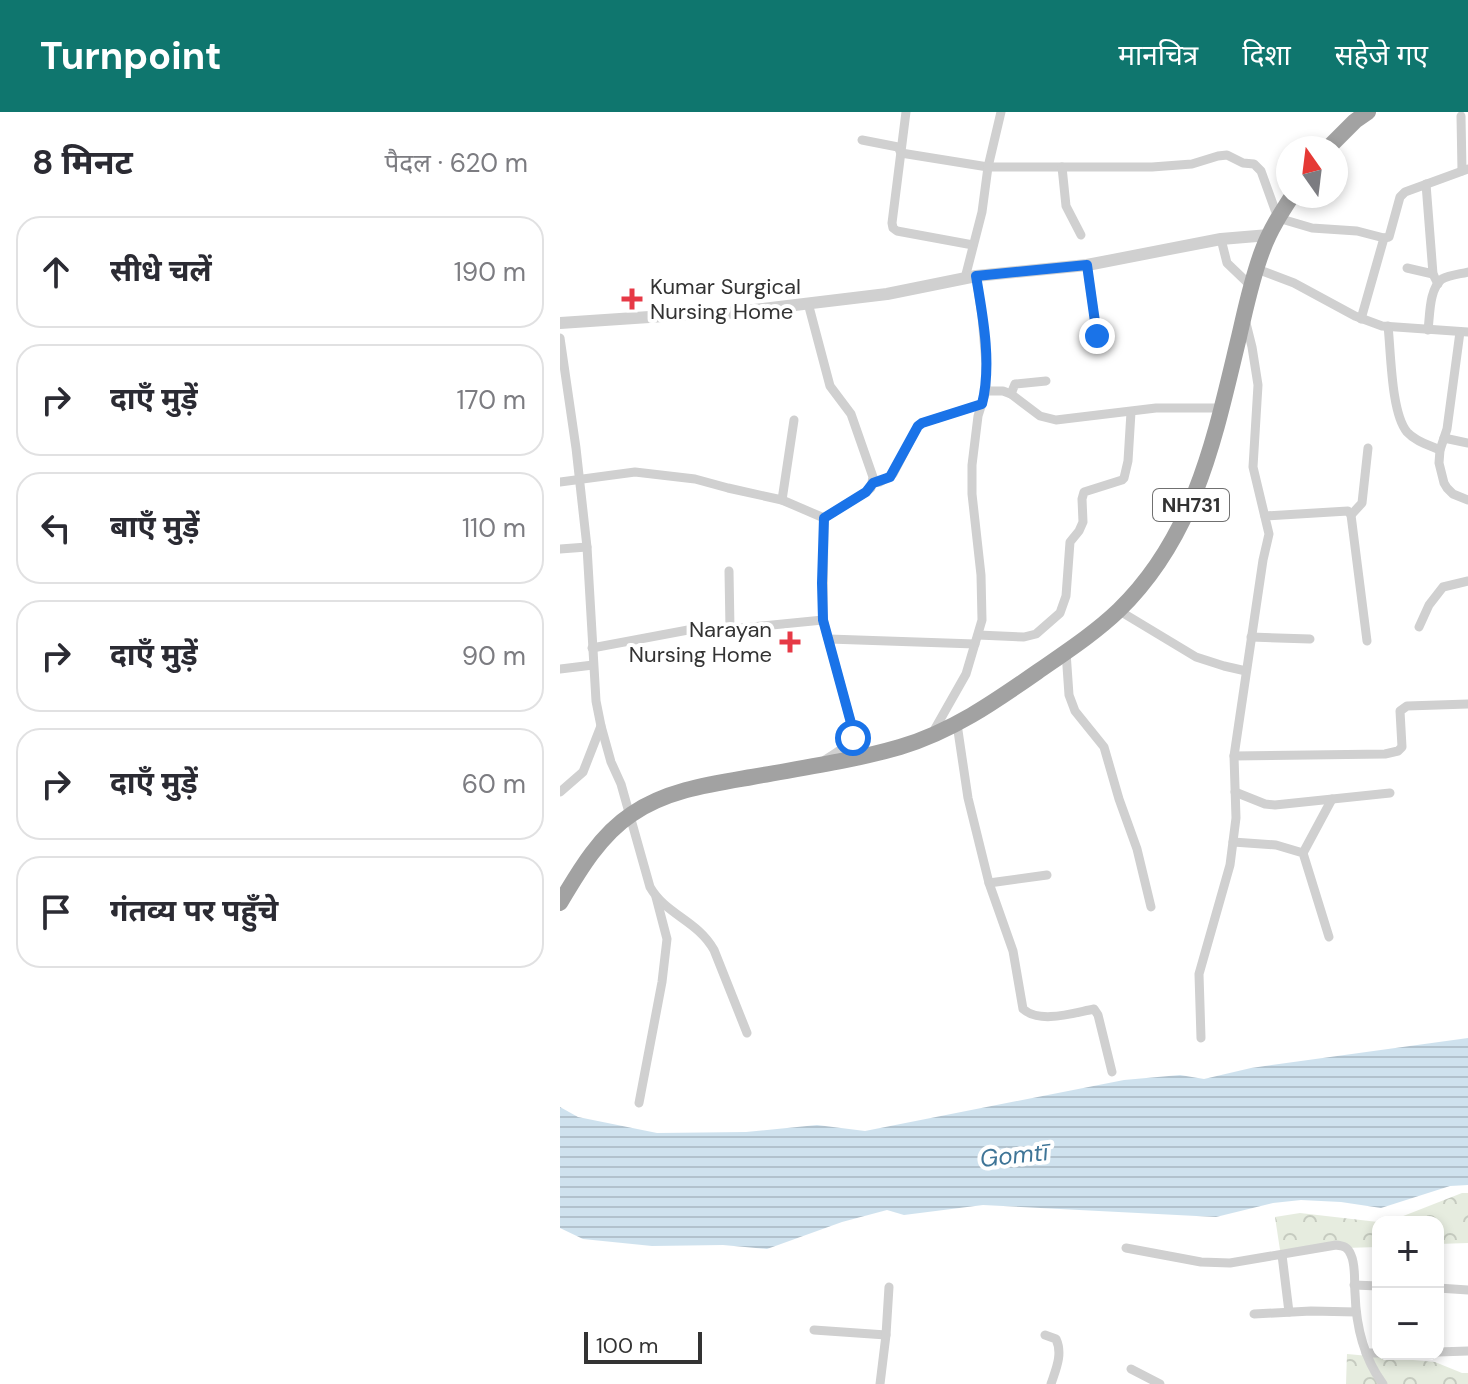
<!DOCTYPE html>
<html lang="hi">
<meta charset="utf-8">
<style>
:root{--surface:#fff;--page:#f7f7f7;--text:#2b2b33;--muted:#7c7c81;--line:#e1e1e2;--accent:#0f766e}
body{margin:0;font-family:"DM Sans","Noto Sans Devanagari",sans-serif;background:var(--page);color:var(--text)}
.controls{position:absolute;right:24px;bottom:24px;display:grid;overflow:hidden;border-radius:16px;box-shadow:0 4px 12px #0003}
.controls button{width:72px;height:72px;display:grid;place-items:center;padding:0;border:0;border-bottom:2px solid var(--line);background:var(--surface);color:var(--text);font:40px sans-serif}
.compass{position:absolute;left:716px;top:24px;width:72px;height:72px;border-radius:50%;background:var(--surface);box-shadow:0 4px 12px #0003;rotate:346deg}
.scale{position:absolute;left:24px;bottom:20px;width:118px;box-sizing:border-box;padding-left:8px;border:4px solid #333;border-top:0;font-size:22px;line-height:28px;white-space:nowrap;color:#333;-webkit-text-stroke:6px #fff;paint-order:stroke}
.stop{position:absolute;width:24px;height:24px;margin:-18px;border:6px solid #1a73e8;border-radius:50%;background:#fff}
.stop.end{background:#1a73e8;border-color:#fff;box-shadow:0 2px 8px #0008}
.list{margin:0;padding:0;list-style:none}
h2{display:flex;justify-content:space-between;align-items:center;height:104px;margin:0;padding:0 32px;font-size:34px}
h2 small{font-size:26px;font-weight:400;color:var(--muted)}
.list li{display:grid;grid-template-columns:52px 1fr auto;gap:24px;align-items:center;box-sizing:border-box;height:112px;margin:0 16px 16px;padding:0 16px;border:2px solid var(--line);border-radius:24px}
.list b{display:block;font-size:30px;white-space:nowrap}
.list em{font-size:26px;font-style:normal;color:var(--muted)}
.icon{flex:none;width:44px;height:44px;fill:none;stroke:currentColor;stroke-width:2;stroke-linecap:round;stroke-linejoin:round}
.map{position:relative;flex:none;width:908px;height:1272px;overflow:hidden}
header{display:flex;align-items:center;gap:48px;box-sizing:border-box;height:112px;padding:0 40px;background:var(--accent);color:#fff}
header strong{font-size:38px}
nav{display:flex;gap:44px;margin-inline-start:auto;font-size:28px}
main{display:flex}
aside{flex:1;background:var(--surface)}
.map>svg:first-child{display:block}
</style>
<header>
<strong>Turnpoint</strong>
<nav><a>मानचित्र</a><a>दिशा</a><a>सहेजे गए</a></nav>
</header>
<main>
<aside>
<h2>8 मिनट<small>पैदल · 620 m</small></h2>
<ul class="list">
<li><svg class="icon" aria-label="ahead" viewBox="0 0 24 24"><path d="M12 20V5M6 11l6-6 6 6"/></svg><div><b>सीधे चलें</b></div><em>190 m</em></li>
<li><svg class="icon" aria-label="right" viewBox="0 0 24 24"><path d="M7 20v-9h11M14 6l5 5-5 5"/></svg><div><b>दाएँ मुड़ें</b></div><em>170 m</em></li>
<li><svg class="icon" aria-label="left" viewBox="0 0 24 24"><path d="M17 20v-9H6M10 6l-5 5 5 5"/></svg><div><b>बाएँ मुड़ें</b></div><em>110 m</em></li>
<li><svg class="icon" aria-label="right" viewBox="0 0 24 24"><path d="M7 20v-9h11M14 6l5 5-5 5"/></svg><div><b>दाएँ मुड़ें</b></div><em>90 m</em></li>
<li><svg class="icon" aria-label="right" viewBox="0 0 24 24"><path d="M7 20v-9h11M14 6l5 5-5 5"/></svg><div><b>दाएँ मुड़ें</b></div><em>60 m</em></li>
<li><svg class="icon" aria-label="arrive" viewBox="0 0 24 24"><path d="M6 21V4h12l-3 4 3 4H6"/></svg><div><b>गंतव्य पर पहुँचे</b></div></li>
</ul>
</aside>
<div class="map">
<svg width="908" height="1272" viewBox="0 0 908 1272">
<defs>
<pattern id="forest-crowns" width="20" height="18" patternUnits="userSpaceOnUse" patternTransform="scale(2)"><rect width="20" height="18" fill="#e6ecdf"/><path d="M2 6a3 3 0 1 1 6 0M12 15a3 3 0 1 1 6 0" fill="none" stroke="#c6cbc0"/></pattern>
<pattern id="water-rules" width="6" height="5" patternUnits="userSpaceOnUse" patternTransform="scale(2)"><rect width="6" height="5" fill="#cfe2ee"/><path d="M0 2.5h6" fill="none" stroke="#b2c2cd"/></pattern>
</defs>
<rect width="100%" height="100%" fill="#fff"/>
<!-- forest -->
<g fill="url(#forest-crowns)">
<polygon points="902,1081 908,1081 908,1131 878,1132 878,1110 828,1110"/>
<polygon points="740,1101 818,1110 818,1135 720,1138 715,1105"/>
<polygon points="787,1242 875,1250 902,1261 908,1261 908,1272 786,1272"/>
</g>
<!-- water -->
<polygon fill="url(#water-rules)" points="908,926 908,1073 890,1074 821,1096 781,1090 741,1088 713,1091 656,1105 423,1093 344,1103 327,1098 282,1110 207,1137 163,1133 92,1134 23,1127 0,1116 0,995 18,1005 97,1021 186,1020 257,1013 305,1019 564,968 620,963 644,967 691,956"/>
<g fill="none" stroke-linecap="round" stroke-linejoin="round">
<!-- minor -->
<g stroke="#d0d0d0" stroke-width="9">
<polyline points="346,0 332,111 333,116 337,119 413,133"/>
<polyline points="901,4 902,59"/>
<polyline points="302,28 338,35 341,41 428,55 592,55 632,52 658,44 667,43 683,51 694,52 701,59 718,106 752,116 797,119 824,126 829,125 840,85 845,80 908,57"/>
<polyline points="502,55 506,94 521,123"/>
<polyline points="866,72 873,162 878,172"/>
<polyline points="661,127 667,151 691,174"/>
<polyline points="527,153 537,224"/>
<polyline points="847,156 873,162"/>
<polyline points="697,157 734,171 795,204 822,214 908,220"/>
<polyline points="405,166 422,100 428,55 441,0"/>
<polyline points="801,207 824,126"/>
<path d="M828,214c3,26 3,87 19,106 9,10 22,13 33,18"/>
<path d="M868,218c2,-15 1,-41 14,-51 7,-4 18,-5 26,-7"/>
<polyline points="900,220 887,317 880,338 879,351 884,371 887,376 893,382 908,388"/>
<path d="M0,226l16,110 11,99 9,154 5,25 10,36 10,22 29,103c16,28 47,33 64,63l33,83"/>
<polyline points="426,279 443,279 451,282 480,304 496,308 596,296 662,296"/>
<polyline points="451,282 455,272 486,269"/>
<polyline points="884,326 908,331"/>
<polyline points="0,370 75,360 135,367 168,376 222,388 264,406 306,380 311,376 313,365 291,302 270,274 248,191"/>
<polyline points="313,371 320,370 333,362 358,314 362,311 422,292"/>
<polyline points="222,388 234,308"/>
<polyline points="791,403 802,391 808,336"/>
<polyline points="705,404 788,399 791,403 807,529"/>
<path d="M264,406l-1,102 31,114c-4,12 -19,19 -29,26"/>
<polyline points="0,437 27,435"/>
<polyline points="169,459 170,517"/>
<polyline points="558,498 636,545 664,554 686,559"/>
<polyline points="859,515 869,493 883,475 908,469"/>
<polyline points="418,523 464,525 476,522 500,501 506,484 510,430 519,419 523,410 522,387 524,380 562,368 564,366 568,349 571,300"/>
<polyline points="691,525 750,527"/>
<polyline points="269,527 415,532"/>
<polyline points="32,536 128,518 170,517 263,508"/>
<polyline points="506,540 509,583 515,599 544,635 559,687 577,737 591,795"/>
<polyline points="0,557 33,553"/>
<path d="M397,612l11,74 21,85 24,68 10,58c17,15 50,4 71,0l4,6 14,57"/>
<polyline points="372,622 406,562 422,508 421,463 412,382 412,353 418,304 426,279 426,252 422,204 416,164"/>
<polyline points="674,644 825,642 838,639 842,635 840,599 847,594 908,592"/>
<polyline points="0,680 23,660 41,614"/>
<polyline points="675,680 705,692 715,693 830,681"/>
<polyline points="673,730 716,733 743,741 769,825"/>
<polyline points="743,741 772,687"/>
<polyline points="429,771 487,763"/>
<polyline points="641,926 639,862 670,753 676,706 674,644 703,448 709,422 693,355 698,273 692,235 686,211"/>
<polyline points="79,991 102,870 107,827 96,785"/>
<path d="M566,1136l75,14 29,1 106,-18c8,1 12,2 15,10 5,11 3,26 4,38 1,33 8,64 28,91"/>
<polyline points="722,1143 729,1200"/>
<polyline points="794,1173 818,1174"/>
<polyline points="878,1176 908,1178"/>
<polyline points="694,1202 751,1199 796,1200"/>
<polyline points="254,1218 326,1223"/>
<path d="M485,1223l11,4c7,15 0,30 -5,45"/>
<polyline points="878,1240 908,1239"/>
<polyline points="806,1241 818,1241"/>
<polyline points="571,1257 600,1272"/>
<polyline points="320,1272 326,1223 329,1175"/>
</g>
<!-- tertiary -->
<polyline stroke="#d0d0d0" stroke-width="12" points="0,211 134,202 168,201 327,182 416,164 527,153 661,127 709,123"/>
<!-- trunk -->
<g stroke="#a2a2a2" stroke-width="16">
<polyline points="768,36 795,9 808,0"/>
<path d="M0,791c19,-32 40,-68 72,-89 35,-24 79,-30 120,-37 49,-9 100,-16 148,-30 54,-16 97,-47 143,-79 26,-18 53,-36 76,-58 77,-75 96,-174 120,-273 7,-30 13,-60 24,-88 7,-19 18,-36 29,-53"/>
</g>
</g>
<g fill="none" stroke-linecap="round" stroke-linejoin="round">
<!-- route -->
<path stroke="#1a73e8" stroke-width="10" d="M293,626l1,-4 -31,-114 -1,-37 2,-65 42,-26 7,-9 17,-6 28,-51 4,-3 60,-19c10,-40 1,-87 -6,-128l111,-11 10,71"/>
</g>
<!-- markers -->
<g fill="#e63946" stroke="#fff" stroke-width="3">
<path d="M68 175h8v8h8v8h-8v8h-8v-8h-8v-8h8z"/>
<path d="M226 518h8v8h8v8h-8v8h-8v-8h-8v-8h8z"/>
</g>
<g text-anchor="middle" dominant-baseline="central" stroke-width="8" stroke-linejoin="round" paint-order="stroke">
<!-- shield labels -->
<rect fill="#fff" stroke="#707070" stroke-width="2" x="593" y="377" width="76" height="32" rx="6"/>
<g font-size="20" font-weight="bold" fill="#333">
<text x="631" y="393">NH731</text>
</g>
<!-- poi labels -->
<g font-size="22" fill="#333" stroke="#fff" text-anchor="start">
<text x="90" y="174">Kumar Surgical<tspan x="90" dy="25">Nursing Home</tspan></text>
<text x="212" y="517" text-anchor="end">Narayan<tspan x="212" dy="25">Nursing Home</tspan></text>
</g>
<!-- water labels -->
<g font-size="24" font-style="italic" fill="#3f7597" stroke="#fff">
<text transform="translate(454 1043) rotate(-6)">Gomtī</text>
</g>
</g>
</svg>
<div class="controls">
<button>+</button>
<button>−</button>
</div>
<svg class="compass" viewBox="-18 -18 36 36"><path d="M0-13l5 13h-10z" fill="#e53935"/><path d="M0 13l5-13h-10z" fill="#7c7c81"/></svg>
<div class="scale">100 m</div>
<div class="stop" style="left:293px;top:626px"></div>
<div class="stop end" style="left:537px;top:224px"></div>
</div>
</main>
